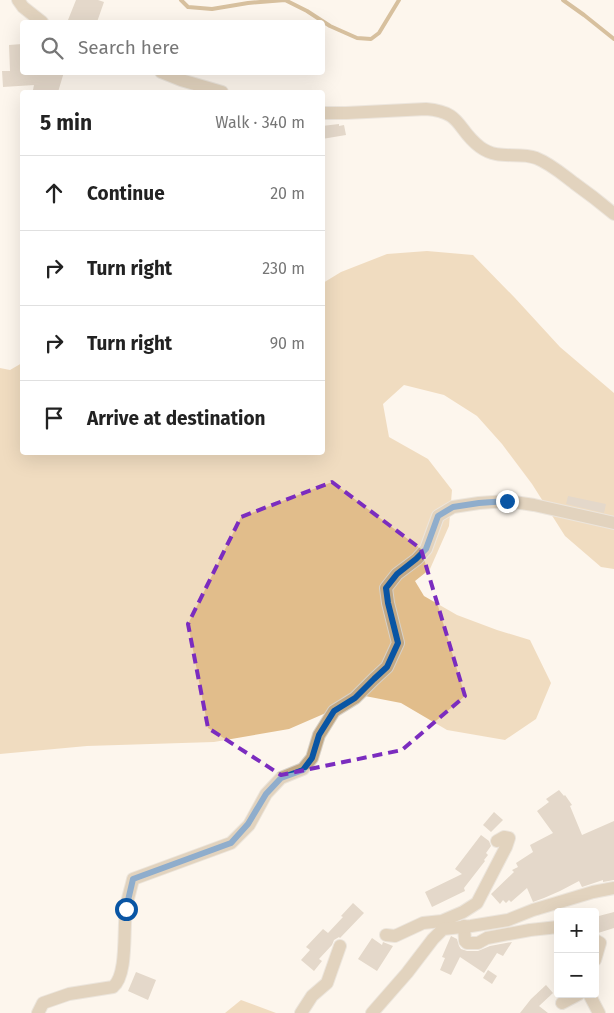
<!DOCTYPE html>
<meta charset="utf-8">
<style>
:root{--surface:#fff;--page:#f2f2f2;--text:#222;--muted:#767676;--line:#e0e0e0}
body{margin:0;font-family:"Fira Sans",sans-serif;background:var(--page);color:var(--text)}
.controls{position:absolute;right:15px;bottom:15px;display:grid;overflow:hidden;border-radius:5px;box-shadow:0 5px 20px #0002}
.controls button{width:45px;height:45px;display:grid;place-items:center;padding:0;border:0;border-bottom:1px solid var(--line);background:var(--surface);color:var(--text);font:25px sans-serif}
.stop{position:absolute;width:15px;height:15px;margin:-11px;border:4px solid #0955a4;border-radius:50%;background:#fff}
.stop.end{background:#0955a4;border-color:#fff;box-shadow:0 1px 5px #0008}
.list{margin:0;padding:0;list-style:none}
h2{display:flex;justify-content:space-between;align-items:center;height:65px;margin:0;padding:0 20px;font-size:21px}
h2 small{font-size:16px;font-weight:400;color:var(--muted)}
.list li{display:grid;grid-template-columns:32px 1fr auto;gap:15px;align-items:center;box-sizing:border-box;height:75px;padding:0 20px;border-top:1px solid var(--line)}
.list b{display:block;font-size:19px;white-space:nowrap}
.list em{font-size:16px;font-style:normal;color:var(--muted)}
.icon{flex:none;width:28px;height:28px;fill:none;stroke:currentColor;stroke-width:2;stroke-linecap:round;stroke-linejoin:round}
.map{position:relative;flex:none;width:614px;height:1013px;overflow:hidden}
.search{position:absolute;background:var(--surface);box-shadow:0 5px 20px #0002;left:20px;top:20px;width:305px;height:55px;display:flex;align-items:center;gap:12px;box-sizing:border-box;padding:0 18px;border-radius:5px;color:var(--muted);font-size:19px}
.panel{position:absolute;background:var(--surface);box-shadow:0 5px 20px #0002;left:20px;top:90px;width:305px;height:365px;border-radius:5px}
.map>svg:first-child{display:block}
</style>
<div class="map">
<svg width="614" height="1013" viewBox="0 0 614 1013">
<rect width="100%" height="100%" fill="#fdf6ed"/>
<!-- green -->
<g fill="#e1bd8b">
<polygon points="427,251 473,255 515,298 560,347 614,393 614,569 601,567 565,536 532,484 502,444 477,416 444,395 404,385 383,404 389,437 428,459 452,490 449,526 430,569 415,581 424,596 457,615 497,630 530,640 551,683 536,719 505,740 447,730 401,703 365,696 289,729 214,742 87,746 0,754 0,368 10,370 22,363 22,452 322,452 323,283 341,272 387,254"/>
<polygon points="241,1000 276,1013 225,1013"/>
</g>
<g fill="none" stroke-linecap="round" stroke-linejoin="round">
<!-- stream -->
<g stroke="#a87e3f" stroke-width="4">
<polyline points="181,0 188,7 212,9 248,3 285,0 307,11 330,26 357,38 371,39 379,33 399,0"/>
<polyline points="563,0 584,15 614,39"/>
</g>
</g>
<!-- building -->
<g fill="#c5b49f">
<polygon points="76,0 98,0 104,2 97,22 74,22 68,20"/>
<polygon points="22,44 22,72 64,72 58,92 41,92 33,90 34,85 3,87 2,71 10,71 9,45"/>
<polygon points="339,124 339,126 344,125 346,135 322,139 322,126"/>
<polygon points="568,496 606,504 604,513 566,504"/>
<polygon points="559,790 564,796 565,795 572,805 570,806 582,835 614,821 614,880 603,882 603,880 582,887 579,881 560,891 544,898 533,902 527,888 511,902 509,900 506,903 503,900 500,904 491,894 514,872 512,870 518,867 516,863 533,852 530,845 553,833 537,811 549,802 546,799"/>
<polygon points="494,812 503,820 491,832 483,825"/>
<polygon points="481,835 489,841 491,846 486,853 488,855 484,860 485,861 464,888 465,891 432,907 425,892 462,874 455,869"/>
<polygon points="353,903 364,913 340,938 339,937 334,940 332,945 319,959 322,961 314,971 301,960 310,950 306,947 323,929 328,933 343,917 341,916"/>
<polygon points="614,912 614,928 598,933 595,923 595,917"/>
<polygon points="451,936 457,939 459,946 461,949 467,951 478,951 490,946 512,942 503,956 497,953 484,973 460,957 451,975 440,970 445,958 442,957"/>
<polygon points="372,938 382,945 383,942 393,946 377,971 358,959"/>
<polygon points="488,970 497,976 492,984 483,978"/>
<polygon points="136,972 156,980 148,1000 128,991"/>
<polygon points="546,985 553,993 539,1006 548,1013 520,1013 531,999"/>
</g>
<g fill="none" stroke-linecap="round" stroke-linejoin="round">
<!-- minor casing -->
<g stroke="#d7d1c8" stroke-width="14">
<g id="minor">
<polyline points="18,0 23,7 42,22"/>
<polyline points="161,72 181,80 222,92"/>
<path d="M322,113h24l80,-4c37,3 30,20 54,38 19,14 37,4 56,11 15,6 26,16 38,25 14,10 27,20 40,31"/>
<polyline points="464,926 465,941 467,943 478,943 487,938 530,930 558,927"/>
<polyline points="386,935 395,936 423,923 442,921 463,912 477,903 506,847 509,838 504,837 497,841"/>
<polyline points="595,940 600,943 595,960"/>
<polyline points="589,994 599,1013"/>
<polyline points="562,1003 579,994"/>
<path d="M38,1013l5,-10 26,-9 44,-7c15,-12 10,-58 13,-77 1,-11 5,-21 7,-31l98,-36 18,-18 17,-31 15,-16 22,-9 9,-11 7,-23 15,-24 21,-13 19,-19 13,-12 11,-24 -10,-40 -2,-15 11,-14 20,-15 9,-10 12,-33 15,-9 26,-4 28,-2 27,4 80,18"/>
<polyline points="301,1013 312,996 327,983 340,946"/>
<polyline points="372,1013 407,973 433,939 443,929 471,926 508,920 533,910 593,892 614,888"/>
</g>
</g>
<!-- minor -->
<use href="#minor" stroke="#c1a885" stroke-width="12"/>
</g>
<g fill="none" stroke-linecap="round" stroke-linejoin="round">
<!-- route -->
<polyline stroke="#0955a4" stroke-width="6" points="126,909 133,879 231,843 248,824 266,794 281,778 303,770 312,758 319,735 334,711 355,698 374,679 387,667 398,643 388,603 386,588 397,574 416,559 426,549 438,516 453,507 479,503 507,501"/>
</g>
<!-- marked area -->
<path d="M0 0H614V1013H0ZM332,482l89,67 44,147 -63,54 -121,25 -73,-47 -20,-104 53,-107z" fill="#fdf6ed" fill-opacity=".55" fill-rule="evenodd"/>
<path fill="none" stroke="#7b2cbf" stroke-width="4" stroke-dasharray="10 6" stroke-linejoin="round" d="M332,482l89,67 44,147 -63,54 -121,25 -73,-47 -20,-104 53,-107z"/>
</svg>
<div class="controls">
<button>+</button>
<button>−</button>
</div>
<div class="stop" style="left:126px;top:909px"></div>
<div class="stop end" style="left:507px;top:501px"></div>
<div class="search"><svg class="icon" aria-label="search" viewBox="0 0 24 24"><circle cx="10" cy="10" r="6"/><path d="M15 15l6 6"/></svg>Search here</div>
<section class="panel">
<h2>5 min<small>Walk · 340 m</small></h2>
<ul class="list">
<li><svg class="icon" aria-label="ahead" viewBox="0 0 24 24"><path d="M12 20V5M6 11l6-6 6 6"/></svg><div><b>Continue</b></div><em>20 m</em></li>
<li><svg class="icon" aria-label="right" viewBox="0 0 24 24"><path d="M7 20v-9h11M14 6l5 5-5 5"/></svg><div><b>Turn right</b></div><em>230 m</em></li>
<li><svg class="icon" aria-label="right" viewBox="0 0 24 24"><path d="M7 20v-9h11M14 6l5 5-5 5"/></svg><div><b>Turn right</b></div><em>90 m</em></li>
<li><svg class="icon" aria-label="arrive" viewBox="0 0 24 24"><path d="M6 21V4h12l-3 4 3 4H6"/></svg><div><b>Arrive at destination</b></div></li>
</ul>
</section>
</div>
